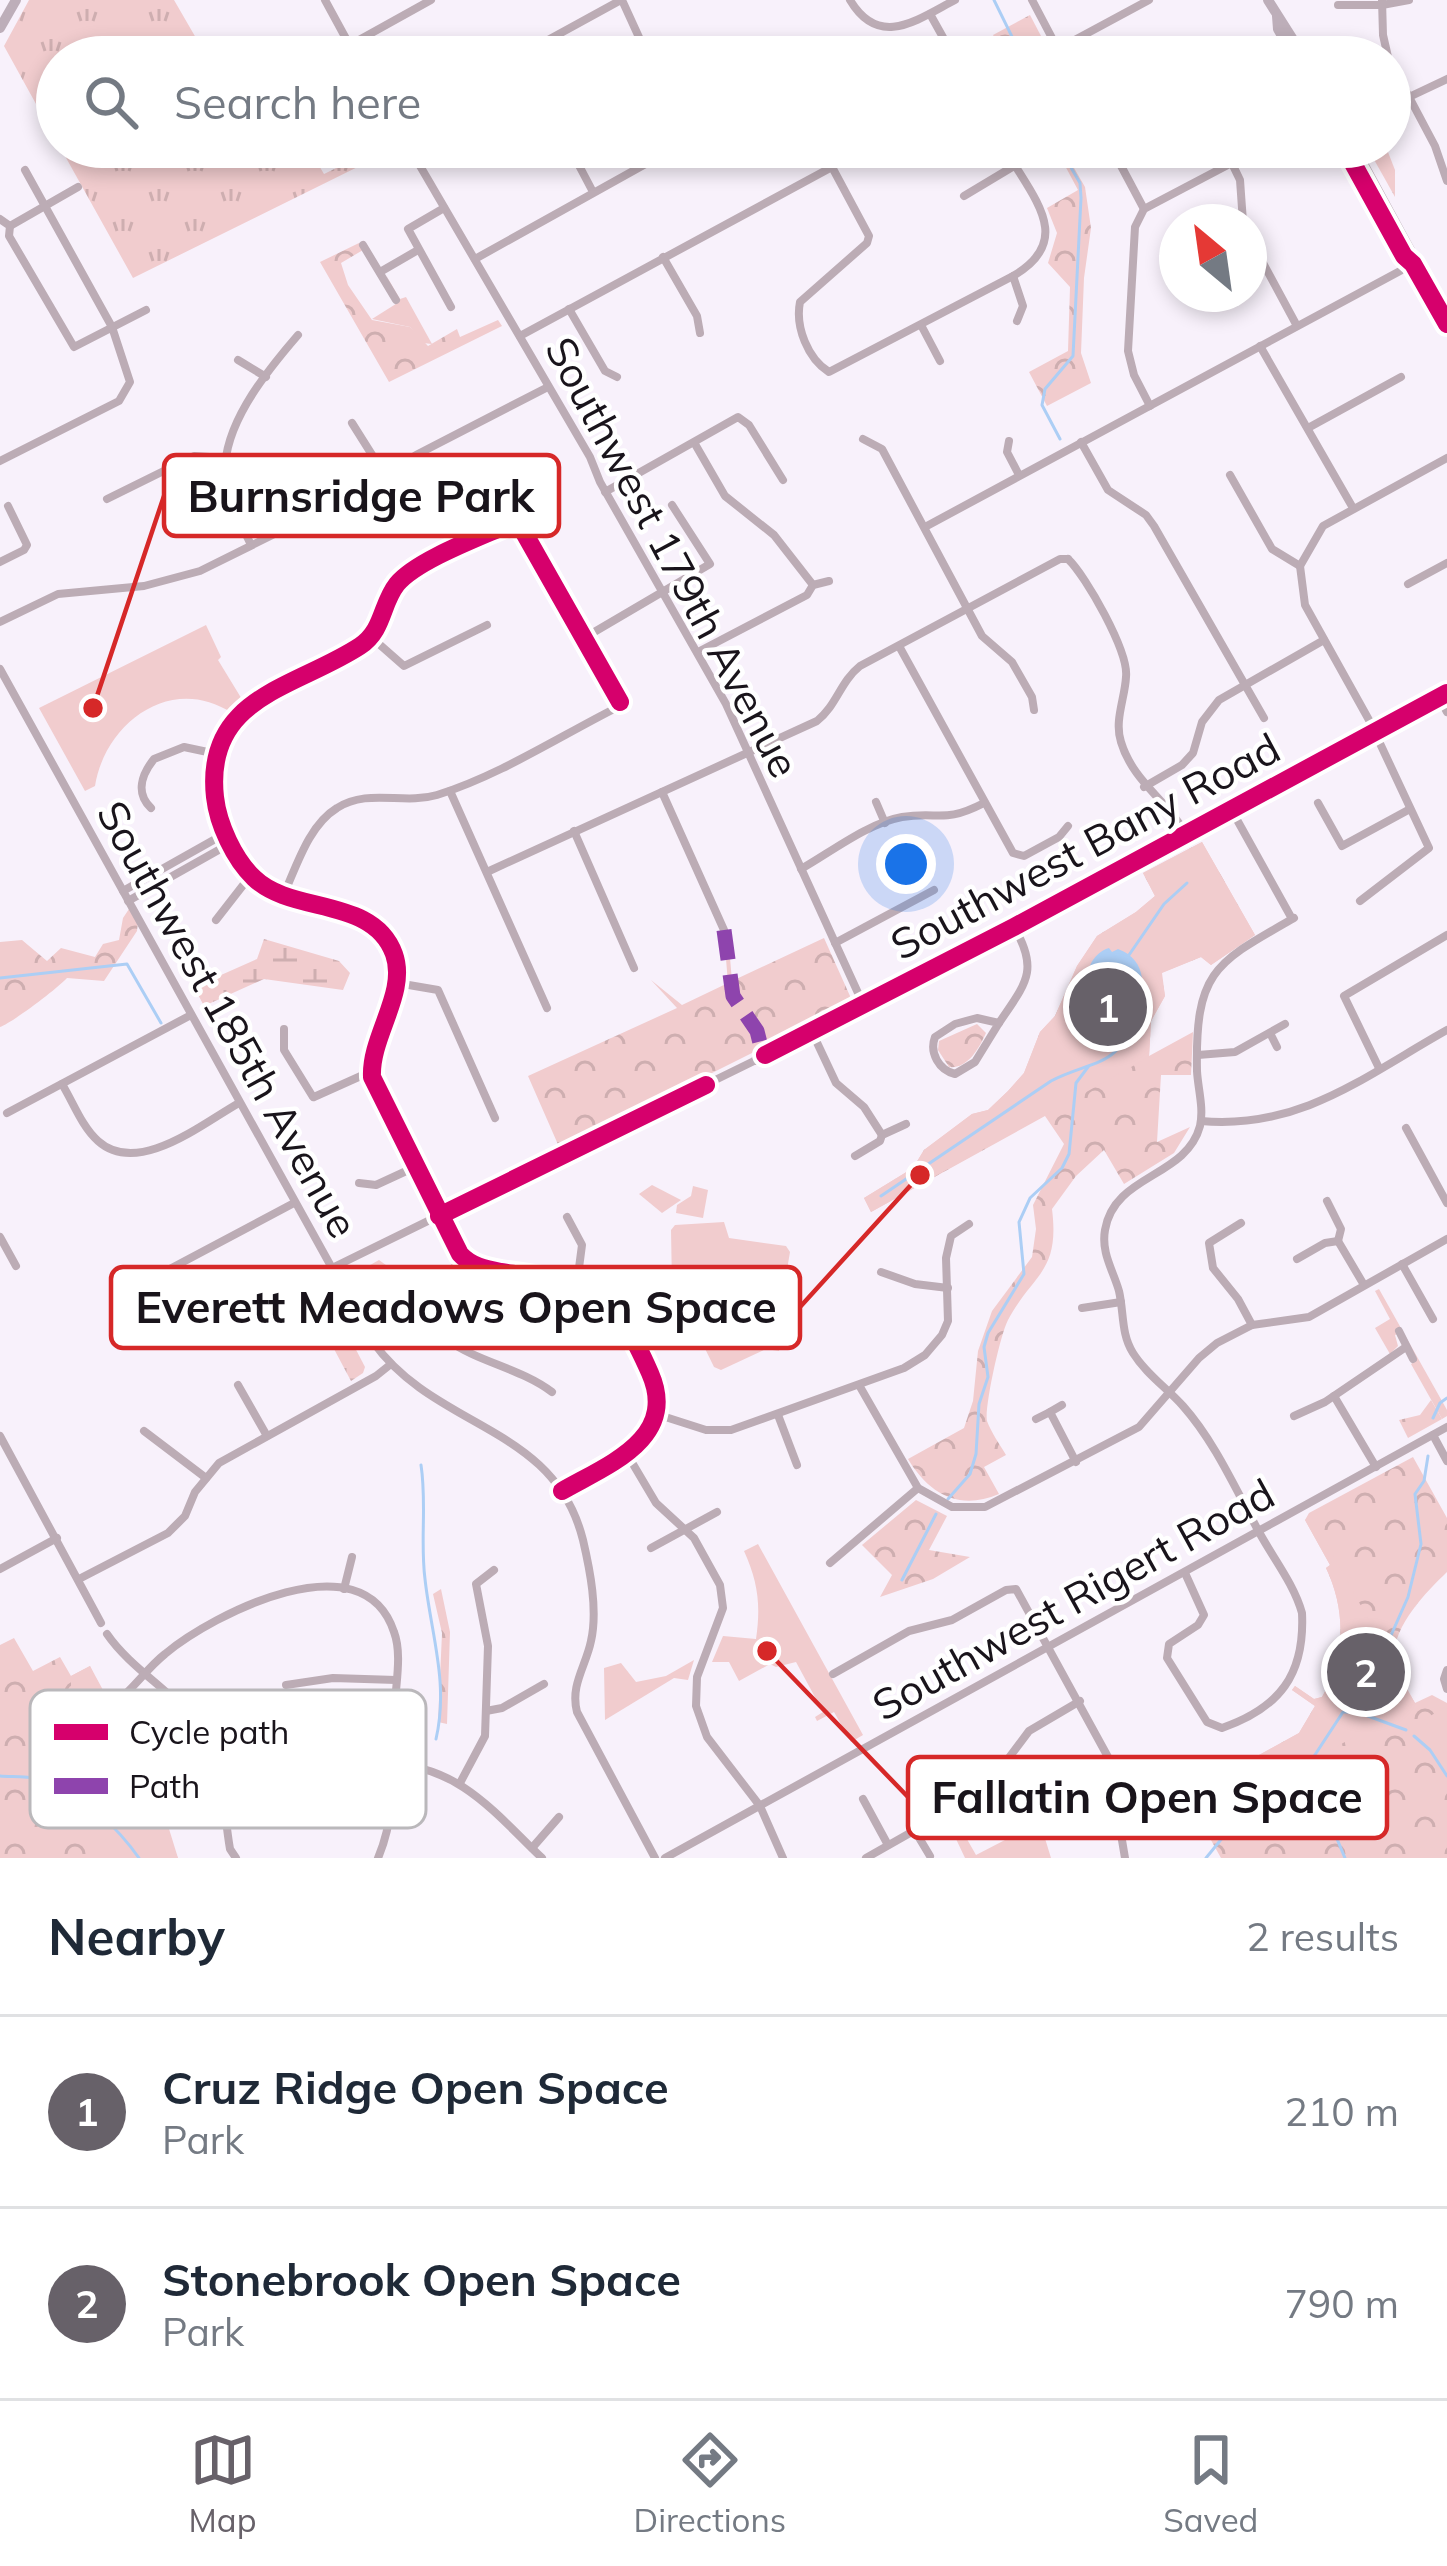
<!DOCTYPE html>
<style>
:root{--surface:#fff;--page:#f6f6f7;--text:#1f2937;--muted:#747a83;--line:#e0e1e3;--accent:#676169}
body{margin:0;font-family:Mulish,sans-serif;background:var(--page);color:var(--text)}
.compass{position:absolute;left:1159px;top:204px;width:108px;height:108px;border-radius:50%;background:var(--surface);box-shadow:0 6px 18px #0003;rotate:331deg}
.you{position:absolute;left:906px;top:864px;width:42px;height:42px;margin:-30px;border:9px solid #fff;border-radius:50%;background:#1a73e8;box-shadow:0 0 0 18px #1a73e833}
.badge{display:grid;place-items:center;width:78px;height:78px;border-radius:50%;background:var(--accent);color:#fff;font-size:39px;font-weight:700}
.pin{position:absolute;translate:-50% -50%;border:6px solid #fff;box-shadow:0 3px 12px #0006}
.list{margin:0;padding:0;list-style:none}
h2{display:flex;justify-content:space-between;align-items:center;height:156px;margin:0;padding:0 48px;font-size:51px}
h2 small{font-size:39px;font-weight:400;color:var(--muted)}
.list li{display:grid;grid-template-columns:78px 1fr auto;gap:36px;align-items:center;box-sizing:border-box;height:192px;padding:0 48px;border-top:3px solid var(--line)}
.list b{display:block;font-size:45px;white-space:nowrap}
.list p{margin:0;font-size:39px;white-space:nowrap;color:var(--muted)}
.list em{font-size:39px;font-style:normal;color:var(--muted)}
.icon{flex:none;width:66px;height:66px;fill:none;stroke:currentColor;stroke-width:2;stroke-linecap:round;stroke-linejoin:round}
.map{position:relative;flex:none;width:1447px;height:1858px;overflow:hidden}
.search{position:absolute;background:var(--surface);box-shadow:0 6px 18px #0003;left:36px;right:36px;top:36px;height:132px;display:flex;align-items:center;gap:30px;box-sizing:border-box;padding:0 42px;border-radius:66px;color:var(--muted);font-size:45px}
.sheet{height:540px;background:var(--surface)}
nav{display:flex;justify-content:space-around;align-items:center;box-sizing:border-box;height:168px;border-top:3px solid var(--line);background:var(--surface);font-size:33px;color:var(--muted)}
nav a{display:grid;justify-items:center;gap:6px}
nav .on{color:var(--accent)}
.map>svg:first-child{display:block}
</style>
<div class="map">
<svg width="1447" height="1858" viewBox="0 0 1447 1858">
<defs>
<pattern id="grass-tufts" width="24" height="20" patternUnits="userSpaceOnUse" patternTransform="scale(3)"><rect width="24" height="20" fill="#f1ccce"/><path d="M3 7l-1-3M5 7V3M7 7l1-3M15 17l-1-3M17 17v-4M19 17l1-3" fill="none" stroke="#ceaeb0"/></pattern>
<pattern id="forest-crowns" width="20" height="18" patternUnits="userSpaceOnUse" patternTransform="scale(3)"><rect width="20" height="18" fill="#f1ccce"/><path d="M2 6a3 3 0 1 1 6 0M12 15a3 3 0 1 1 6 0" fill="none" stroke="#ceaeb0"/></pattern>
<pattern id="wetland-marsh" width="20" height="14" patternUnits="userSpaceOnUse" patternTransform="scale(3)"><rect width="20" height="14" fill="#f1ccce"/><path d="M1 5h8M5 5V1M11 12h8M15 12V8" fill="none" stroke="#ceaeb0"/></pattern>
<pattern id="water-ripples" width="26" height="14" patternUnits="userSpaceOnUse" patternTransform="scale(3)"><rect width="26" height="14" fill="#accef5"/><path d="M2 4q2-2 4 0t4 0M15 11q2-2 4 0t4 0" fill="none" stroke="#93b0d1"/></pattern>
</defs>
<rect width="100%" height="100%" fill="#f8f1fb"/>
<!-- grass -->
<g fill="url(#grass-tufts)">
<polygon points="29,0 174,0 207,57 57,57 57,142 4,46"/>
<polygon points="60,147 308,147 324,174 379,147 398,147 133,278"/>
<polygon points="1367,147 1386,147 1395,170 1395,197"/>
<polygon points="379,1260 397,1273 361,1291 356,1273"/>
</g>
<!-- forest -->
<g fill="url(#forest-crowns)">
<polygon points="1030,15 1052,57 1005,57 993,35"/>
<polygon points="1055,147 1062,147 1085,187 1091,228 1084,278 1081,353 1091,383 1047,406 1029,372 1068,351 1070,287 1048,263 1057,233 1047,208 1078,190"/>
<polygon points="359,243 363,250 341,263 348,285 372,320 410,327 428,346 457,329 460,337 498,320 502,326 389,382 320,262"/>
<path d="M1202,842l53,93 -44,30 -10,-8 -40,16 4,23 -14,25 -2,35 44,-24 -2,43h-30l-4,67 33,-15 -16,26 -50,31 -20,-34 -28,26 -24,33c8,64 -19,64 -44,111 -8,15 -24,89 -21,101 4,11 13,24 19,34l-22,12 15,27c-40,17 -70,0 -91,-35l56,-31 9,-27 5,-50 14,-40 40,-54 4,-28 -3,-24 31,-61 -19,-28 -174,96 -7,-14 49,-30 11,-18 48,-36 16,-4 20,-19 16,-18 16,-41 15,-16 22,-50 20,-30 39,-24 19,-16 -12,-23z"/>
<path d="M129,909l9,13 -1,9 -33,50 -37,-3c-9,10 -55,45 -67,49v-85l22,-2 25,21 14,-13 34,9 8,-13 16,-4 4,-22z"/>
<polygon points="824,938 850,996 848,1005 560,1149 528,1076 677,1008 651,980 682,1005 728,983 725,947 729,946 732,981"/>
<path d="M977,1024l9,9c-7,15 -18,36 -37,34l-11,-17 1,-9z"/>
<polygon points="1431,1400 1442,1419 1408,1438 1399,1420 1420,1415"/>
<path d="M1413,1457l34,61v54c-23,22 -60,60 -52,95 3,12 14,25 20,36l17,-8 15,8v155h-226l-53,-95 11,-7 18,33 102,-56 16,-27 -23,-16 3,-4 19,13 8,-2c24,-40 24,-87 4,-129l4,-3 -25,-45 4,-7z"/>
<polygon points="916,1500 947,1516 929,1550 970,1557 933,1579 880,1597 892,1575 862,1545"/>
<polygon points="441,1589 450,1632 447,1724 438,1722 442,1633 433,1594"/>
<polygon points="14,1638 33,1671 60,1657 71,1676 90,1666 178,1858 0,1858 0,1645"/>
</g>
<!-- wetland -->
<g fill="url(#wetland-marsh)">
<polygon points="264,939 339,961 350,973 343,990 264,979 204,1006 194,987 257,959"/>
<polygon points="351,1340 365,1367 363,1373 351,1381 334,1349"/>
</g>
<!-- park -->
<g fill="#f1ccce">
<polygon points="386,275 400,299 406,297 432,344 423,343 410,327 372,319 399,302"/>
<path d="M206,625l15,32 -3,3 25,41 -11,12c-61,-40 -127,10 -137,73l-10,5 -46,-83z"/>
<polygon points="1202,842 1255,935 1211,965 1201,957 1162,973 1165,996 1151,1021 1149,1057 871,1212 864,1198 913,1168 924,1150 972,1114 988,1110 1008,1091 1024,1073 1040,1032 1055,1016 1077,966 1097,936 1136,912 1155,896 1143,873"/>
<polygon points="652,1185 681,1200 662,1213 639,1194"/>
<polygon points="693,1186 708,1190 703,1218 676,1213 677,1205 691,1196"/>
<polygon points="724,1222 729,1238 786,1246 790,1252 782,1299 763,1300 749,1295 747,1298 712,1289 715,1275 691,1286 672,1286 671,1230 675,1225"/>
<polygon points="1379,1289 1447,1410 1447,1416 1442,1419 1411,1364 1417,1360 1402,1332 1395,1335 1398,1346 1390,1354 1375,1328 1390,1319 1375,1291"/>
<polygon points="733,1301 787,1317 779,1351 766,1349 721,1370 714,1367 691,1320 706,1306"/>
<path d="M1311,1516l104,187 -214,119 -33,-59 11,-7 19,33 101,-56 16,-27 -23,-16 3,-4 19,13 8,-2c24,-40 24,-87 4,-129l4,-3 -25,-45z"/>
<path d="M758,1544l105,191 -12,7 -17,-30 -17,9 -2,-4 8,-5 -27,-50 -20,5 -6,-3 -31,17 -10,-19h-17l11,-26 33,3c5,-34 2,-57 -12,-88z"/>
<polygon points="694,1660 688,1680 674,1678 605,1720 604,1668 621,1663 636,1682 666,1676"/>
<polygon points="90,1666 157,1790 178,1858 116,1858 38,1719 76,1710 77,1703 71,1702 71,1676"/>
<polygon points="1447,1706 1447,1759 1425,1719"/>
<polygon points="955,1818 976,1855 1040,1822 1051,1858 965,1858 948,1822"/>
</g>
<!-- water -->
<path fill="url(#water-ripples)" d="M1109,948l3,4 6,-3c29,10 31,44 12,67 -18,-7 -14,-20 -43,-27 -3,-16 5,-36 22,-41z"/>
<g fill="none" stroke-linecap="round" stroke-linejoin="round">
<!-- stream -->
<g stroke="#accef5" stroke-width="3">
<polyline points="994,0 1022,57"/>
<polyline points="1059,147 1080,183 1081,198 1073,356 1045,389 1042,405 1060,439"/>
<polyline points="1129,955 1164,904 1187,883"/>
<polyline points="0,978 127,964 161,1023"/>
<path d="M881,1196l170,-115c39,-21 77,-14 78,-69"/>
<polyline points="1433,1418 1440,1403 1447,1398"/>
<path d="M421,1465c6,39 -1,76 4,114 6,55 24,104 11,160"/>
<polyline points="948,1499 970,1474 976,1454 979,1404 988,1377 984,1347 988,1333 1024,1274 1019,1222 1030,1198 1062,1168 1069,1154 1076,1083 1088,1067"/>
<polyline points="902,1580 936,1514"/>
<polyline points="1357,1712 1406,1730"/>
<polyline points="1414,1736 1430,1750 1447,1776"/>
<path d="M0,1776c16,1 35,0 49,5 33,11 71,50 90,77"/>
<polyline points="1206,1858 1228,1831 1307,1767"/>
<polyline points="1345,1858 1307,1767 1343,1712 1357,1712 1408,1597 1421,1544 1415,1494 1424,1481 1428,1456"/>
</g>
<!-- minor -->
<g stroke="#bcacb5" stroke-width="8">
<polyline points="325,0 356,57"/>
<polyline points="622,0 648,57"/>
<path d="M850,0c29,49 67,20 105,0"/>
<polyline points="1032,0 1062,57"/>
<polyline points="1382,0 1383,35 1388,57"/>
<polyline points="1338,5 1382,5 1409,0"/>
<polyline points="930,14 954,57"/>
<polyline points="744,43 752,57"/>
<polyline points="350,45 431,0"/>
<polyline points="1058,49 1149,0"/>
<polyline points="340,57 353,51"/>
<polyline points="517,57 621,0"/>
<polyline points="1244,57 1245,56"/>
<polyline points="1390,61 1435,146 1447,181"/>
<polyline points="1390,106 1447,79"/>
<polyline points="409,147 590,457 600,482 726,704 864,1006"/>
<polyline points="560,147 574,156 593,192"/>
<polyline points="1111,147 1144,209"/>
<polyline points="1224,147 1240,180 1243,222"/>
<path d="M832,167l37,69 -2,7 -67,59c-5,25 8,57 29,70l184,-96c64,-37 18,-80 -9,-129"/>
<polyline points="964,196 1014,166"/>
<polyline points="444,208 408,229 451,307"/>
<polyline points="0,219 10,226 9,236 74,347 146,310"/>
<polyline points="10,226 78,187"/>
<polyline points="1249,237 1297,326"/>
<polyline points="363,245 396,300"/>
<polyline points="663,257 697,316 700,333"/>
<polyline points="475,259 676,147"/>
<polyline points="1249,263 1260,258"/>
<polyline points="380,272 418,250"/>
<polyline points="1013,276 1023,306 1017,321"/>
<polyline points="569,309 605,371 617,377"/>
<polyline points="921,325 940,361"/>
<polyline points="520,336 832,167 825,147"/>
<polyline points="1260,346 1353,508"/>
<polyline points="238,360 266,377"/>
<polyline points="1150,406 1134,375 1128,351 1135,227 1144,209 1262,147"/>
<polyline points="352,423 386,477"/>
<polyline points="1308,428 1401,377"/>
<polyline points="863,439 882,449 982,636 1012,662 1032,697 1034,710"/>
<polyline points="1009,441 1007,452 1019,475"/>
<polyline points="1081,442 1108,490 1146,515 1154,526 1264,718"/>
<polyline points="695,444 725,496 774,535 813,585"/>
<polyline points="0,461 119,401 130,382 112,327 25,170"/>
<polyline points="1230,475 1272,549 1300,566"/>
<polyline points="605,492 738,417 749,425 783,480"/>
<polyline points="107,499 194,456 225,458"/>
<polyline points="925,527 1413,264"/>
<path d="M251,545c-9,-20 -21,-39 -25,-61 -9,-53 40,-112 72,-149"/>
<path d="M1068,559c18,17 61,93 58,118 -1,21 -12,44 -5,65 12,40 47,59 65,92"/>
<polyline points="0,562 24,550 27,545 8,506"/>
<polyline points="1408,584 1447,563"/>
<polyline points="0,622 58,594 144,586 200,571 373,485 416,455 548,387"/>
<polyline points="371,637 404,666 487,625"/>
<polyline points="584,638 710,564 672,505"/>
<polyline points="899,646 1013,853 1024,856 1059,837 1068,826"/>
<polyline points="698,652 807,595 813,585 829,581"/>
<path d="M0,669l373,673c64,89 181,82 210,198 7,30 15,70 8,101 -5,25 -21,44 -14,71l78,146"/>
<polyline points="1439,697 1447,712"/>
<polyline points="1144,787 1182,765 1193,753 1202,722 1219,700 1324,640"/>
<polyline points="450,791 547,1008"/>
<polyline points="662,792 724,930"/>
<polyline points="876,802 885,823"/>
<polyline points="1318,803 1342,846 1410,809"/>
<path d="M151,808c-16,-15 -9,-34 3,-49l30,-12 33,7"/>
<polyline points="1231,809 1291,917"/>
<polyline points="574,831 634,968"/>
<path d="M801,869c30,-17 67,-46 101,-52 38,-6 41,7 82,-14"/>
<path d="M487,872l330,-151c20,-16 23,-39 43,-55l200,-107h8"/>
<polyline points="123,891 226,833"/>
<path d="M284,894c13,-29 25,-69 53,-86 31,-20 66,-3 100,-13 61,-19 120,-57 177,-86l4,-8"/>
<polyline points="128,901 231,843"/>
<polyline points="1360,901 1429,848 1369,720 1305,605 1300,566 1323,526 1447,458"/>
<polyline points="216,920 251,875"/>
<polyline points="835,943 934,890"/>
<polyline points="397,983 438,990 495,1118"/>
<path d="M977,1018l22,5 -24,39 -20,12c-16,-4 -26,-21 -20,-37l20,-13z"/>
<path d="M999,1023c26,-39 41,-52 15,-96"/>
<polyline points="284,1029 284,1050 313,1097"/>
<polyline points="812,1032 836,1083 864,1107 882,1135"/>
<polyline points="1270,1033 1277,1047"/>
<polyline points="765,1055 1014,927 1447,693"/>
<polyline points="1198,1055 1235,1052 1285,1024"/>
<polyline points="1379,1068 1344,996 1447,935"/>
<path d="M62,1084c11,18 20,43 36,57 40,36 105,-18 141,-38"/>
<polyline points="314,1097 372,1071"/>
<polyline points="7,1113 191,1015"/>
<path d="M1201,1121c99,9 164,-45 246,-91"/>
<polyline points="1406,1128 1447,1203"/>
<polyline points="855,1156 880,1141 882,1135 906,1124"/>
<polyline points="359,1183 376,1185 415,1167"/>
<polyline points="1327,1201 1341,1229 1338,1241"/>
<polyline points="567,1217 582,1245 577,1283"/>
<polyline points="1241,1223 1209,1243 1213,1268 1238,1299 1252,1325"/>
<polyline points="0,1237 16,1266"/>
<polyline points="1338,1241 1364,1285"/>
<polyline points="1297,1259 1325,1243 1338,1241"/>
<path d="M465,1260l-49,34c18,66 90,63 136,98"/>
<polyline points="1402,1264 1433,1319"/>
<polyline points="332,1268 756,1060"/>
<polyline points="881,1272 915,1284 948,1288"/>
<polyline points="148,1289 166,1271 294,1203"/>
<polyline points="1082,1308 1121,1302"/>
<polyline points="1399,1331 1413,1359"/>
<polyline points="238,1385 267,1436"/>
<polyline points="859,1385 918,1488 952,1507 985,1507 1139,1427 1199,1358 1217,1343 1252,1325 1309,1317 1447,1239"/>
<polyline points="1334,1396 1376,1467"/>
<polyline points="1050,1412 1062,1405"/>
<polyline points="656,1414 706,1430 731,1430 904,1368 925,1355 942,1335 948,1321 946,1258 951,1236 969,1224"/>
<polyline points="778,1415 797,1465"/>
<polyline points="1294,1416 1325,1402 1406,1347"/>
<polyline points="1036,1419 1050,1412 1076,1462"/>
<polyline points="144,1431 206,1478"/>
<polyline points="1433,1435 1447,1461"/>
<polyline points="0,1436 101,1623"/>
<polyline points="627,1454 656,1503 694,1538 720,1585 723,1608 697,1677 696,1706 707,1737 760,1806 783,1858"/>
<path d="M562,1491c45,-26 117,-52 88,-118 -39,-89 -59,-88 -149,-101 -16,-3 -30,-6 -41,-18l-88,-177c-2,-41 36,-84 22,-123 -21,-58 -102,-39 -140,-76 -20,-19 -36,-54 -39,-81 -11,-101 81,-109 145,-151 24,-16 21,-42 37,-62 20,-24 83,-47 112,-60l13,5 98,173"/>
<polyline points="651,1548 717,1512"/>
<polyline points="830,1563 918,1488"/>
<polyline points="0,1569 57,1538"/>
<path d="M1185,1573l19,42 -6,10 -29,19 -2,14 40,64 15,6c58,-20 83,-54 80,-115 -8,-29 -29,-55 -43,-81 -23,-42 -44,-90 -76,-126 -16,-18 -37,-32 -50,-53 -12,-19 -9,-40 -14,-62 -6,-21 -18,-38 -14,-61 9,-56 81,-52 95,-104 4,-18 -2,-37 -3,-55 -2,-100 18,-108 97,-153"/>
<polyline points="79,1579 168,1533 185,1516 195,1492 219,1463 376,1376 391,1364"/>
<polyline points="344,1589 352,1557"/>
<path d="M107,1634c28,41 83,66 103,111 14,32 14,70 20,104l6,9"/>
<polyline points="1447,1670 1444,1679 1447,1689"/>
<polyline points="833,1674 909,1631 952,1620 1006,1590 1016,1589 1108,1757 1125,1858"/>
<polyline points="286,1685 333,1678 396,1680"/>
<path d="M113,1705c20,-15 33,-36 52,-51 48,-40 198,-117 229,-22 8,21 2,50 1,72 -2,50 3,108 -17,154"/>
<polyline points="486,1711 502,1708 544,1684"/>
<polyline points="918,1768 944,1815"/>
<path d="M316,1778c24,-14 45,-15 72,-14 70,1 106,48 154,94"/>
<polyline points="460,1783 485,1736 488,1646 476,1584 494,1570"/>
<polyline points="863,1799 888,1845"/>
<polyline points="1084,1815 1118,1809"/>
<polyline points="915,1831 930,1856"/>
<polyline points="532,1848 559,1817"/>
<polyline points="665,1858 1447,1427"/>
<polyline points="866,1858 984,1791 1029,1731 1080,1701"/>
</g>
<!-- major -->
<g stroke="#bdaeb9" stroke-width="10">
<polyline points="1268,0 1304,57"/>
<polyline points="1277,16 1278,29 1294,57"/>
<polyline points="0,28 16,0"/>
<polyline points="1344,147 1404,256 1413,264 1447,324"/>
<polyline points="1354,147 1411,252 1413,264"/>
<polyline points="756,1060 765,1055"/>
</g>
<!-- quiet -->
<polyline stroke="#8e44ad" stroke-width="15" stroke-dasharray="30 15" stroke-linecap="butt" points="724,930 733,996 757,1031 761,1047"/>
<!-- cycleway casing -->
<g stroke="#fff" stroke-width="26">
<g id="cycleway">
<polyline points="1344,147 1404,256 1413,264 1447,324"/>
<polyline points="765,1055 1014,927 1447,693"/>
<polyline points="439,1216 706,1085"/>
<path d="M562,1491c45,-26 117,-52 88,-118 -39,-89 -59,-88 -149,-101 -16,-3 -30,-6 -41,-18l-88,-177c-2,-41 36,-84 22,-123 -21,-58 -102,-39 -140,-76 -20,-19 -36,-54 -39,-81 -11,-101 81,-109 145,-151 24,-16 21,-42 37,-62 20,-24 83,-47 112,-60l13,5 98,173"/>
</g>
</g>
<!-- cycleway -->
<use href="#cycleway" stroke="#d6006c" stroke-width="18"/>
</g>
<g text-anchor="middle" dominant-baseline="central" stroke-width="9" stroke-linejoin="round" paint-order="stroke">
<!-- street labels -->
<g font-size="42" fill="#19141b" stroke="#fff">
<text transform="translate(673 557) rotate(62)">Southwest 179th Avenue</text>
<text transform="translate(1085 846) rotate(-28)">Southwest Bany Road</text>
<text transform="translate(228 1019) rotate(61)">Southwest 185th Avenue</text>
<text transform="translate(1073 1599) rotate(-29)">Southwest Rigert Road</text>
</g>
</g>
<!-- legend -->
<rect x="30" y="1690" width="396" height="138" rx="18" fill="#fff" stroke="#bab8bb" stroke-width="3"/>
<rect x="54" y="1724" width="54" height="16" fill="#d6006c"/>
<rect x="54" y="1778" width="54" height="16" fill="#8e44ad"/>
<g font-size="33" fill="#19141b">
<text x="129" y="1744">Cycle path</text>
<text x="129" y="1798">Path</text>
</g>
<!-- callouts -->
<path fill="none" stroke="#d62828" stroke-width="4.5" d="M93 708L164 496M920 1175L800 1307M767 1651L908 1797"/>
<g fill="#d62828" stroke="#fff" stroke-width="4.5">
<circle cx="93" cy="708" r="12"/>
<circle cx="920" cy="1175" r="12"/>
<circle cx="767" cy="1651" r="12"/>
</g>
<g fill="#fff" stroke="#d62828" stroke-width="4.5">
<rect x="164" y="455" width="395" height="81" rx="12"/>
<rect x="111" y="1267" width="689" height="81" rx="12"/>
<rect x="908" y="1757" width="479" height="81" rx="12"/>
</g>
<g font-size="45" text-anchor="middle" font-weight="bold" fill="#19141b">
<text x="361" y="512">Burnsridge Park</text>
<text x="456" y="1323">Everett Meadows Open Space</text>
<text x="1147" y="1813">Fallatin Open Space</text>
</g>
</svg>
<svg class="compass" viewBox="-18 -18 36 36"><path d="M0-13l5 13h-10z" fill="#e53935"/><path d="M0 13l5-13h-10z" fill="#747a83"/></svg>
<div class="you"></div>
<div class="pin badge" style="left:1108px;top:1007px">1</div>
<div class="pin badge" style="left:1366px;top:1672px">2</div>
<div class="search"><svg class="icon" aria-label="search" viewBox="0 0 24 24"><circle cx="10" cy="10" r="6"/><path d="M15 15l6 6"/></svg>Search here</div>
</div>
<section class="sheet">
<h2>Nearby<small>2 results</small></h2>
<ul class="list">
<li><span class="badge">1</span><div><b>Cruz Ridge Open Space</b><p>Park</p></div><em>210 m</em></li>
<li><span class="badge">2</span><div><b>Stonebrook Open Space</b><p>Park</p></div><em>790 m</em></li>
</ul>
</section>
<nav>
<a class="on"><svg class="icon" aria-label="map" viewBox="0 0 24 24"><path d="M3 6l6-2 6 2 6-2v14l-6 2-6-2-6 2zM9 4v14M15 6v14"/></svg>Map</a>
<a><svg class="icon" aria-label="directions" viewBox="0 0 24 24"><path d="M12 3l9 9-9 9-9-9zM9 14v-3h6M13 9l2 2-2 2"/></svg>Directions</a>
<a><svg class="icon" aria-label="saved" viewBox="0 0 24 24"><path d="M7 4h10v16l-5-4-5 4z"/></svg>Saved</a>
</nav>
